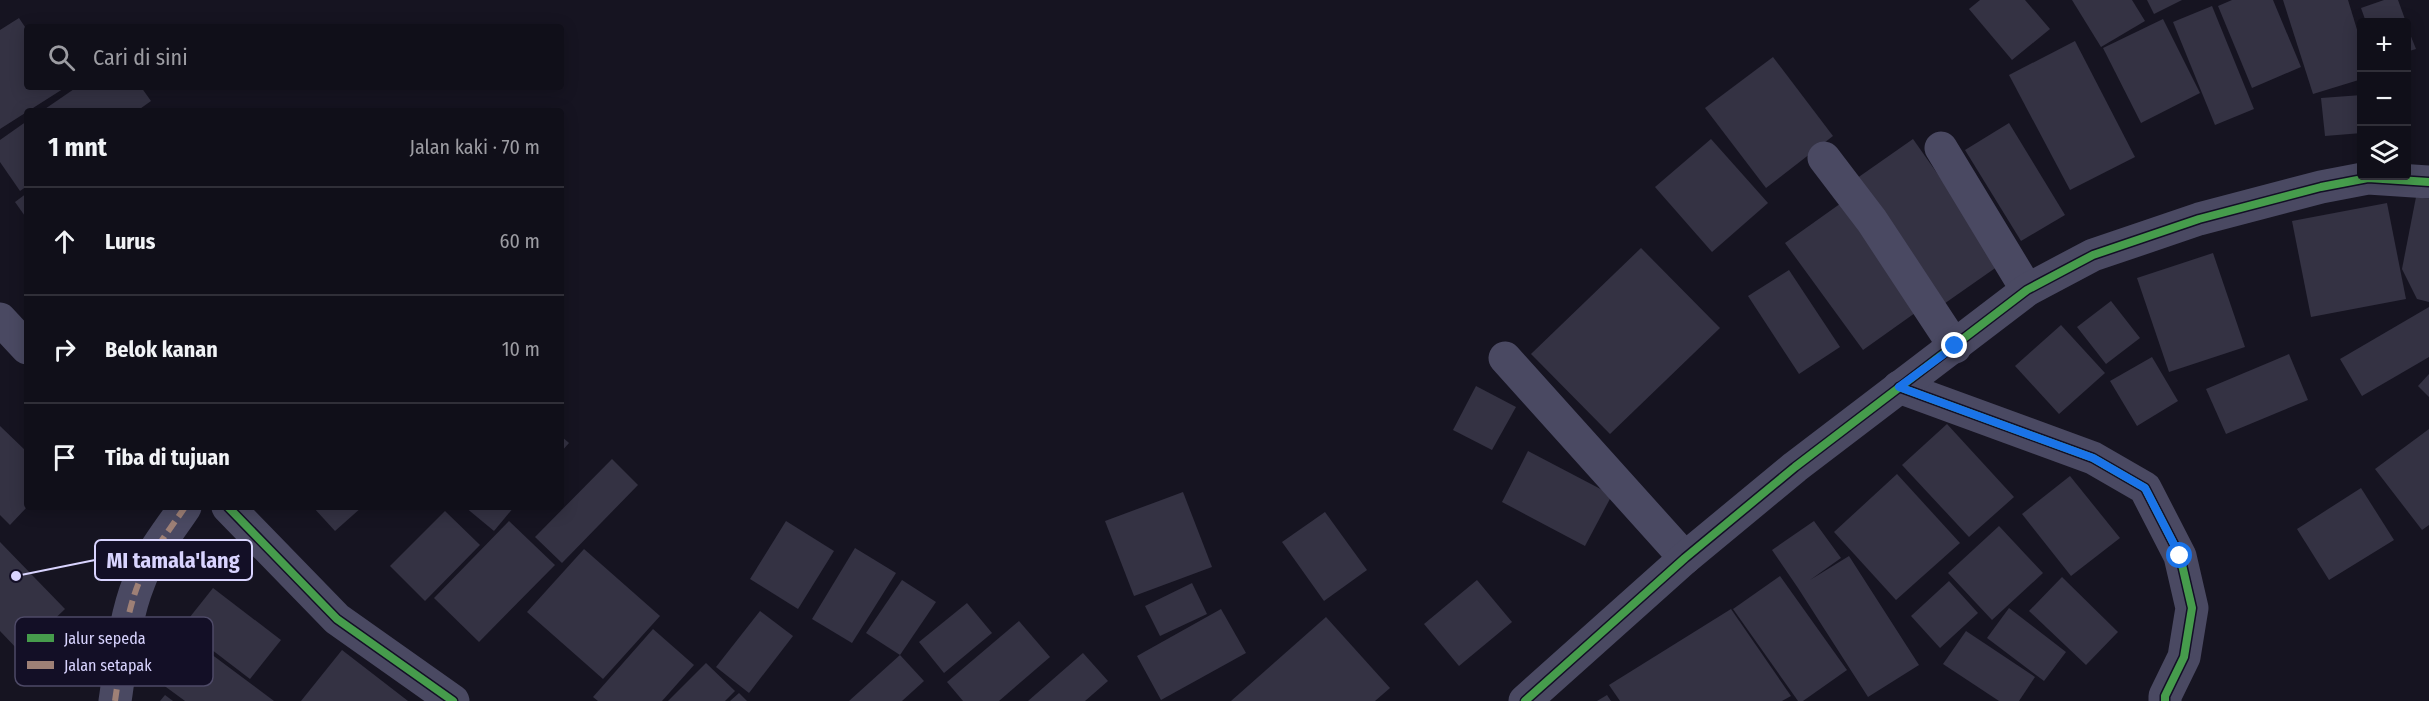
<!DOCTYPE html>
<html lang="id">
<meta charset="utf-8">
<style>
:root{--surface:#100f19;--page:#191822;--text:#f1f3f6;--muted:#9c9ca2;--line:#302f38}
body{margin:0;font-family:"Fira Sans Condensed",sans-serif;background:var(--page);color:var(--text)}
.controls{position:absolute;right:18px;top:18px;display:grid;overflow:hidden;border-radius:6px;box-shadow:0 3px 15px #0003}
.controls button{width:54px;height:54px;display:grid;place-items:center;padding:0;border:0;border-bottom:2px solid var(--line);background:var(--surface);color:var(--text);font:30px sans-serif}
.stop{position:absolute;width:18px;height:18px;margin:-14px;border:4px solid #1a73e8;border-radius:50%;background:#fff}
.stop.end{background:#1a73e8;border-color:#fff;box-shadow:0 2px 6px #0008}
.list{margin:0;padding:0;list-style:none}
h2{display:flex;justify-content:space-between;align-items:center;height:78px;margin:0;padding:0 24px;font-size:26px}
h2 small{font-size:20px;font-weight:400;color:var(--muted)}
.list li{display:grid;grid-template-columns:39px 1fr auto;gap:18px;align-items:center;box-sizing:border-box;height:108px;padding:0 24px;border-top:2px solid var(--line)}
.list b{display:block;font-size:22px;white-space:nowrap}
.list em{font-size:20px;font-style:normal;color:var(--muted)}
.icon{flex:none;width:33px;height:33px;fill:none;stroke:currentColor;stroke-width:2;stroke-linecap:round;stroke-linejoin:round}
.map{position:relative;flex:none;width:2429px;height:701px;overflow:hidden}
.search{position:absolute;background:var(--surface);box-shadow:0 3px 15px #0003;left:24px;top:24px;width:540px;height:66px;display:flex;align-items:center;gap:15px;box-sizing:border-box;padding:0 21px;border-radius:6px;color:var(--muted);font-size:22px}
.panel{position:absolute;background:var(--surface);box-shadow:0 3px 15px #0003;left:24px;top:108px;width:540px;height:402px;border-radius:6px}
.map>svg:first-child{display:block}
</style>
<div class="map">
<svg width="2429" height="701" viewBox="0 0 2429 701">
<rect width="100%" height="100%" fill="#161421"/>
<!-- building -->
<g fill="#343243">
<polygon points="1980,0 2025,0 2050,29 2012,60 1969,9"/>
<polygon points="2072,0 2132,0 2145,21 2101,47"/>
<polygon points="2147,0 2182,0 2154,14"/>
<polygon points="2232,0 2273,0 2301,67 2252,88 2218,6"/>
<polygon points="2283,0 2348,0 2362,46 2362,79 2313,94"/>
<polygon points="2384,0 2398,0 2406,22 2366,22 2361,8"/>
<polygon points="2212,6 2254,109 2215,125 2173,22"/>
<polygon points="19,18 27,30 27,87 66,87 0,129 0,30"/>
<polygon points="2163,19 2200,93 2141,123 2103,48"/>
<polygon points="2406,24 2416,49 2406,52"/>
<polygon points="2075,41 2135,157 2070,190 2009,75"/>
<polygon points="1773,57 1833,136 1766,188 1705,108"/>
<polygon points="77,87 141,87 151,101 137,111 42,111"/>
<polygon points="2362,95 2362,133 2325,136 2321,98"/>
<polygon points="27,121 27,186 20,191 0,162 0,140"/>
<polygon points="2009,123 2065,215 2021,241 1965,150"/>
<polygon points="1711,139 1768,203 1712,252 1655,187"/>
<polygon points="1913,139 2001,264 1941,306 1853,181"/>
<polygon points="27,193 27,219 15,202"/>
<polygon points="2416,197 2429,199 2429,302 2417,299 2402,269"/>
<polygon points="1844,201 1922,308 1863,350 1785,243"/>
<polygon points="2387,203 2406,299 2311,317 2292,221"/>
<polygon points="1641,248 1720,328 1610,434 1531,354"/>
<polygon points="2213,253 2245,347 2169,372 2137,278"/>
<polygon points="1789,270 1840,347 1799,374 1748,296"/>
<polygon points="2111,301 2140,338 2106,364 2077,327"/>
<polygon points="2429,307 2429,357 2362,396 2340,359"/>
<polygon points="2061,325 2105,373 2059,414 2015,366"/>
<polygon points="2289,354 2308,400 2226,434 2206,389"/>
<polygon points="2152,357 2178,401 2137,426 2110,381"/>
<polygon points="2429,374 2429,397 2418,386"/>
<polygon points="1476,386 1516,407 1492,450 1453,430"/>
<polygon points="1947,424 2014,497 1969,537 1902,465"/>
<polygon points="0,426 27,452 27,507 10,525 0,515"/>
<polygon points="2429,429 2429,525 2422,530 2375,469"/>
<polygon points="561,436 569,443 561,452"/>
<polygon points="1528,451 1612,495 1585,546 1502,502"/>
<polygon points="612,459 638,485 562,563 535,537"/>
<polygon points="1897,474 1960,543 1896,600 1834,532"/>
<polygon points="2070,476 2120,538 2071,576 2022,514"/>
<polygon points="2361,488 2394,540 2329,580 2297,529"/>
<polygon points="1183,492 1212,567 1134,596 1105,521"/>
<polygon points="313,507 362,507 335,531"/>
<polygon points="465,507 514,507 494,531"/>
<polygon points="445,511 480,545 425,601 390,566"/>
<polygon points="1325,512 1367,570 1324,601 1282,542"/>
<polygon points="509,521 555,565 479,642 434,598"/>
<polygon points="786,521 834,551 798,609 750,579"/>
<polygon points="1814,521 1841,558 1810,580 1849,556 1919,665 1868,697 1798,588 1772,550"/>
<polygon points="1999,526 2043,573 1992,620 1948,573"/>
<polygon points="0,542 65,609 20,652 0,631"/>
<polygon points="855,548 896,573 852,643 812,619"/>
<polygon points="584,549 660,616 603,679 527,612"/>
<polygon points="1780,576 1847,670 1803,701 1798,701 1733,609"/>
<polygon points="2062,577 2118,632 2086,665 2029,611"/>
<polygon points="902,580 936,602 900,655 866,633"/>
<polygon points="1477,580 1512,622 1459,666 1424,624"/>
<polygon points="1949,581 1978,613 1940,648 1911,616"/>
<polygon points="1192,583 1207,614 1160,636 1145,606"/>
<polygon points="213,588 281,640 250,679 182,627"/>
<polygon points="967,603 992,633 944,673 919,642"/>
<polygon points="2009,608 2066,652 2044,681 1987,638"/>
<polygon points="1221,609 1246,653 1161,700 1137,656"/>
<polygon points="1731,609 1791,696 1782,701 1620,701 1609,685"/>
<polygon points="760,611 793,636 749,693 716,667"/>
<polygon points="1326,617 1390,688 1375,701 1231,701"/>
<polygon points="164,619 274,701 185,701 132,662"/>
<polygon points="1019,621 1050,657 999,701 963,701 947,682"/>
<polygon points="653,629 694,665 662,701 598,701 593,697"/>
<polygon points="1966,631 2035,677 2019,701 1999,701 1943,664"/>
<polygon points="342,650 408,701 301,701"/>
<polygon points="1083,653 1108,681 1085,701 1028,701"/>
<polygon points="900,655 924,681 902,701 849,701"/>
<polygon points="706,663 735,691 725,701 668,701"/>
<polygon points="739,693 747,701 730,701"/>
<polygon points="165,695 173,701 160,701"/>
<polygon points="1607,695 1611,701 1597,701"/>
</g>
<g fill="none" stroke-linecap="round" stroke-linejoin="round">
<!-- minor -->
<g stroke="#4a4962" stroke-width="33">
<polyline points="1941,148 2027,290"/>
<polyline points="1824,158 1872,221 1955,347"/>
<polyline points="0,319 27,348"/>
<polyline points="1505,358 1685,558"/>
<polyline points="1899,387 2093,458 2145,488 2180,556 2192,608 2184,657 2165,696 2165,701"/>
<polyline points="228,507 337,619 453,701"/>
<path d="M115,701c6,-39 9,-82 24,-119 10,-27 30,-51 46,-75"/>
<polyline points="1525,701 1685,558 1795,467 2027,290 2093,255 2199,219 2321,187 2368,178 2429,182"/>
</g>
<!-- quiet -->
<path stroke="#9e8076" stroke-width="6" stroke-dasharray="12 6" stroke-linecap="butt" d="M115,701c6,-39 9,-82 24,-119 10,-27 30,-51 46,-75"/>
<!-- cycleway casing -->
<g stroke="#130f26" stroke-width="11">
<g id="cycleway">
<polyline points="1899,387 2093,458 2145,488 2180,556 2192,608 2184,657 2165,696 2165,701"/>
<polyline points="228,507 337,619 453,701"/>
<polyline points="1525,701 1685,558 1795,467 2027,290 2093,255 2199,219 2321,187 2368,178 2429,182"/>
</g>
</g>
<!-- cycleway -->
<use href="#cycleway" stroke="#469c4c" stroke-width="8"/>
</g>
<g fill="none" stroke-linecap="round" stroke-linejoin="round">
<!-- route -->
<polyline stroke="#1a73e8" stroke-width="8" points="1955,346 1899,387 2093,458 2145,488 2180,556"/>
</g>
<!-- legend -->
<rect x="15" y="617" width="198" height="69" rx="9" fill="#130f26" stroke="#4e4a67" stroke-width="1.5"/>
<rect x="27" y="634" width="27" height="8" fill="#469c4c"/>
<rect x="27" y="661" width="27" height="8" fill="#9e8076"/>
<g font-size="16" fill="#d9d4ff">
<text x="64" y="644">Jalur sepeda</text>
<text x="64" y="671">Jalan setapak</text>
</g>
<!-- callouts -->
<path fill="none" stroke="#d9d4ff" stroke-width="2" d="M16 576L95 560"/>
<circle fill="#d9d4ff" stroke="#130f26" stroke-width="2" cx="16" cy="576" r="6"/>
<rect fill="#130f26" stroke="#d9d4ff" stroke-width="2" x="95" y="540" width="157" height="40" rx="6"/>
<g font-size="22" text-anchor="middle" font-weight="bold" fill="#d9d4ff">
<text x="173" y="568">MI tamala'lang</text>
</g>
</svg>
<div class="controls">
<button>+</button>
<button>−</button>
<button><svg class="icon" aria-label="layers" viewBox="0 0 24 24"><path d="M12 4l9 5-9 5-9-5zM3 14l9 5 9-5"/></svg></button>
</div>
<div class="stop" style="left:2180px;top:556px"></div>
<div class="stop end" style="left:1955px;top:346px"></div>
<div class="search"><svg class="icon" aria-label="search" viewBox="0 0 24 24"><circle cx="10" cy="10" r="6"/><path d="M15 15l6 6"/></svg>Cari di sini</div>
<section class="panel">
<h2>1 mnt<small>Jalan kaki · 70 m</small></h2>
<ul class="list">
<li><svg class="icon" aria-label="ahead" viewBox="0 0 24 24"><path d="M12 20V5M6 11l6-6 6 6"/></svg><div><b>Lurus</b></div><em>60 m</em></li>
<li><svg class="icon" aria-label="right" viewBox="0 0 24 24"><path d="M7 20v-9h11M14 6l5 5-5 5"/></svg><div><b>Belok kanan</b></div><em>10 m</em></li>
<li><svg class="icon" aria-label="arrive" viewBox="0 0 24 24"><path d="M6 21V4h12l-3 4 3 4H6"/></svg><div><b>Tiba di tujuan</b></div></li>
</ul>
</section>
</div>
